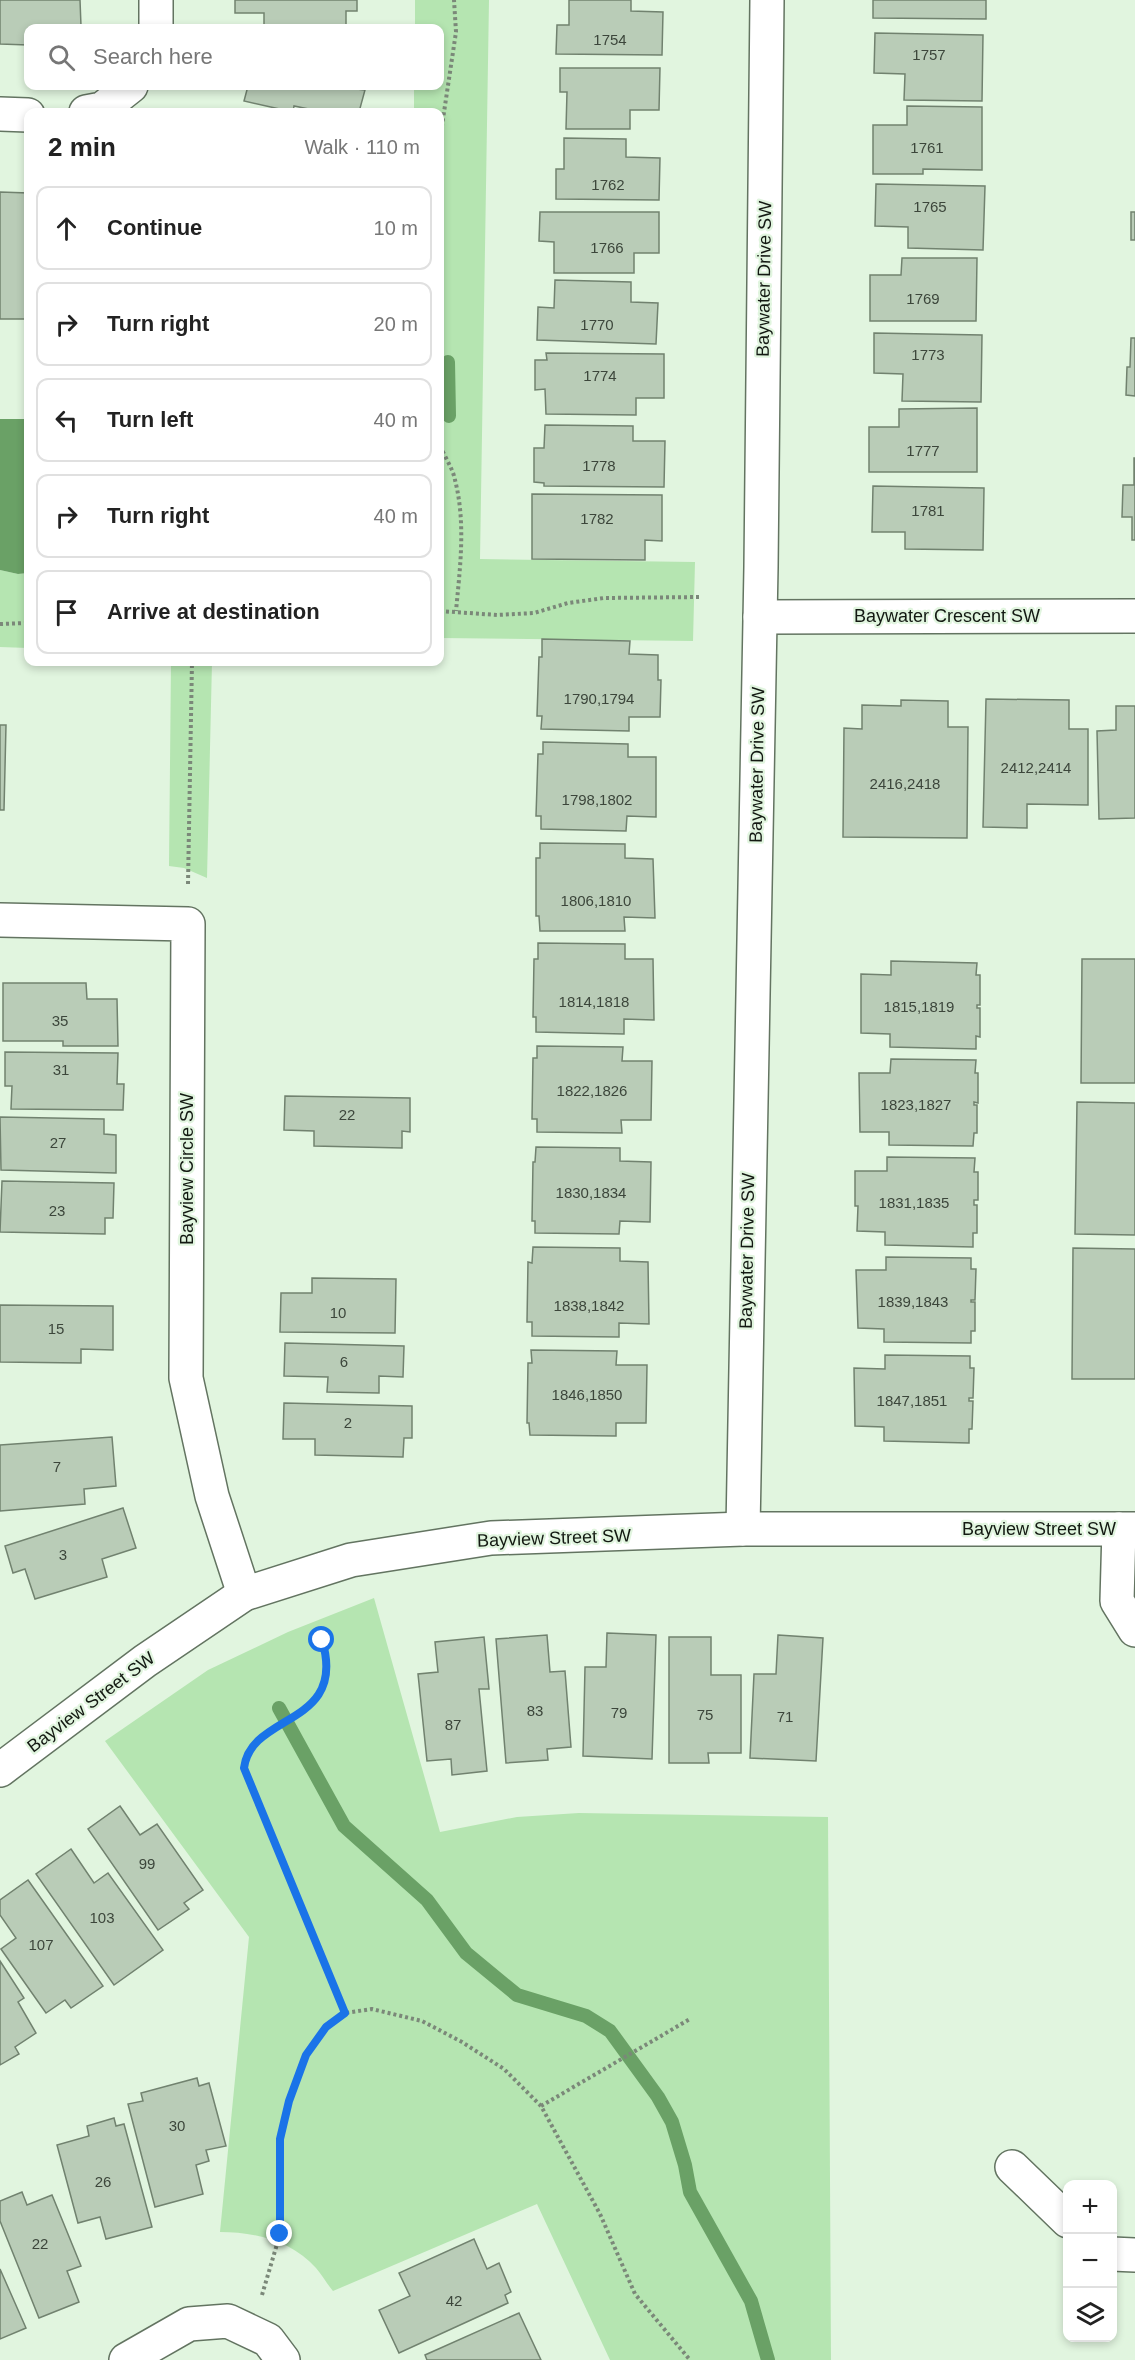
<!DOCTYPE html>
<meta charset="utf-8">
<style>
:root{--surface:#fff;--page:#f6f6f6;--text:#222;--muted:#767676;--line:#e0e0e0}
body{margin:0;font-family:Helvetica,sans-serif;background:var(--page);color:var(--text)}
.controls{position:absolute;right:18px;bottom:18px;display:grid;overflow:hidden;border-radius:12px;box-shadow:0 3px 9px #0003}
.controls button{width:54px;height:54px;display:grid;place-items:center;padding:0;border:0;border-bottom:2px solid var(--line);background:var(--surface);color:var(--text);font:30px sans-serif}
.stop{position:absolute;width:18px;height:18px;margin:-14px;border:4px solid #1a73e8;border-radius:50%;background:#fff}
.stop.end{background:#1a73e8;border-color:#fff;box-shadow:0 2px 6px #0008}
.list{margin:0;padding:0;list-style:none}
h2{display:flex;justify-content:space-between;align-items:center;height:78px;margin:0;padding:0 24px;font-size:26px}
h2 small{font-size:20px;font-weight:400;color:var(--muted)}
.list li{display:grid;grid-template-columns:39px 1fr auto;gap:18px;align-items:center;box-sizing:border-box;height:84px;margin:0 12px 12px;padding:0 12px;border:2px solid var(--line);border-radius:12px}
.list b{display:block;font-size:22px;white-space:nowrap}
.list em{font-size:20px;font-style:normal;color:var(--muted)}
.icon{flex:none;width:33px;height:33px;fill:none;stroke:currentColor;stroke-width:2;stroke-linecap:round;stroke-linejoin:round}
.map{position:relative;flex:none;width:1135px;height:2360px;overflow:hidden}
.search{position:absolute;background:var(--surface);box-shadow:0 3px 9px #0003;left:24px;top:24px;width:420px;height:66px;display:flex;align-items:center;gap:15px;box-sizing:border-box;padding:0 21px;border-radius:12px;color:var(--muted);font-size:22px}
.panel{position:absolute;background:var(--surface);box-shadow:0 3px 9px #0003;left:24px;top:108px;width:420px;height:558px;border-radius:12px}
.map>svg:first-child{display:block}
</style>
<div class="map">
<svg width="1135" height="2360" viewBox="0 0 1135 2360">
<rect width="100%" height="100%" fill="#e1f5df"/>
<!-- green -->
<g fill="#b5e5b1">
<polygon points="415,0 489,0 480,559 695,562 693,641 440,638 440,112 414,112 414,86 440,86 440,28 415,28"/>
<polygon points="0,570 18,574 28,573 28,648 0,647"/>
<polygon points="171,662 212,662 207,878 184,868 169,866"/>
<path d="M374,1598l66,234 77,-15 62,-4 249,4 3,543h-221l-73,-156 -204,87c-6,-7 -11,-16 -17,-23 -24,-27 -61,-36 -96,-36l29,-295 -144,-196 103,-71 80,-38z"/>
</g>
<!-- water -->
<polygon fill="#6aa166" points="0,419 28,419 28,573 18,574 0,570"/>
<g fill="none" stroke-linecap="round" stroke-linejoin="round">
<!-- stream -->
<g stroke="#6aa166" stroke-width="14">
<polyline points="448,362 449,416"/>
<polyline points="279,1708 344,1826 427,1900 466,1953 517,1995 586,2016 610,2031 658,2097 672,2122 685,2165 690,2192 751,2301 768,2360"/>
</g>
</g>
<!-- building -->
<g fill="#b9ccb7" stroke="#71826f" stroke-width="1.5">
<polygon points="0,0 80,0 81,26 43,26 43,28 28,28 28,45 0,44"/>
<polygon points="235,0 357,0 357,11 346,11 346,28 264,28 264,13 235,13"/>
<polygon points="569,0 631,0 631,11 663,12 662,55 556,54 557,25 569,25"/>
<polygon points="873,0 986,0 986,19 873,18"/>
<polygon points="875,33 983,35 982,101 904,100 905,74 874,73"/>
<polygon points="560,68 660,68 659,110 630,110 630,129 566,129 567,92 560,92"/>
<polygon points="248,86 357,86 357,89 365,90 359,112 323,112 294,106 293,112 244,101"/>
<polygon points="907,106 982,107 982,170 923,169 923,174 873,174 873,125 907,125"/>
<polygon points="564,138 626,139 626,157 660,158 659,200 556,199 556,169 564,169"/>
<polygon points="876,184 985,186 983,250 908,248 908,227 875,226"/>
<polygon points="0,192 28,193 28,319 0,319"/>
<polygon points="540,212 659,212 659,253 634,253 634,273 554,273 554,242 539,241"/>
<rect x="1131" y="212" width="4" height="28"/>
<polygon points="902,258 977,258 976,321 870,321 870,275 901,275"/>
<polygon points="555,280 631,282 631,302 658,303 656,344 537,340 538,307 554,308"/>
<polygon points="874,333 982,335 981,402 902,401 903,374 874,373"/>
<polygon points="1131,338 1135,338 1135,396 1126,395 1127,367 1130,367"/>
<polygon points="546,353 664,354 664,398 636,398 636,415 546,414 545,389 535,390 535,360 547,360"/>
<polygon points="977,408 977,472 869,472 869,427 899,427 899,409"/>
<polygon points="545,425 633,426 633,441 665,441 664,487 544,486 544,483 534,482 534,448 544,448"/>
<polygon points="1134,458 1135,458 1135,540 1132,540 1132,517 1122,517 1123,485 1134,485"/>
<polygon points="873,486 984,488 983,550 905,549 905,532 872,532"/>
<polygon points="532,494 662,495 662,541 645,540 645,560 532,559"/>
<polygon points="542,639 630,641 629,654 658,655 658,680 661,680 660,717 629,717 629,731 541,729 542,716 537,716 539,657 542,657"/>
<polygon points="986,699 1069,700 1069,729 1088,729 1088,805 1027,804 1027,828 983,827"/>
<polygon points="901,700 948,701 948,727 968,727 967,838 843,837 844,728 862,729 862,705 901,706"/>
<polygon points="1116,706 1135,706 1135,818 1099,819 1097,731 1116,730"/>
<polygon points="0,725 6,725 4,810 0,810"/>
<polygon points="543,742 628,744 628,757 656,757 656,817 627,816 626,831 541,829 541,816 536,816 538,754 543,754"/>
<polygon points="540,843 625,844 625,858 653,859 655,918 624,917 625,931 540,931 539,916 536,916 536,858 540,858"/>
<polygon points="538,943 625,944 625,959 653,959 654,1020 624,1019 624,1034 536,1032 536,1017 533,1017 534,959 538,959"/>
<polygon points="1082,959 1135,959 1135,1083 1081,1083"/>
<polygon points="891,961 977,963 976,975 980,975 980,1005 977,1005 977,1008 980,1008 980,1037 976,1036 976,1049 890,1047 890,1034 861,1033 861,974 891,975"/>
<polygon points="3,983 86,983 87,999 117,999 118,1046 63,1046 63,1041 3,1041"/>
<polygon points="537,1046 623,1047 622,1061 652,1061 651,1120 621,1120 622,1133 537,1132 537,1119 532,1119 533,1058 537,1058"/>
<polygon points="5,1052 118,1053 117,1084 124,1084 123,1110 11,1109 12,1086 5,1086"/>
<polygon points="891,1059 976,1060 975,1073 978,1073 978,1103 974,1102 974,1105 977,1105 977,1133 974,1133 973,1146 889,1145 889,1132 860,1132 859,1073 890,1073"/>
<polygon points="285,1096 410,1098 410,1132 402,1131 402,1148 314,1146 314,1131 284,1130"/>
<polygon points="1077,1102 1135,1103 1135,1235 1075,1234"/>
<polygon points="0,1117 104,1119 104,1134 116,1135 116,1173 1,1170"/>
<polygon points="536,1147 620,1148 620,1161 651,1162 650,1222 620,1221 619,1234 535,1233 535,1221 532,1221 533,1162 535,1162"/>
<polygon points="887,1157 975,1158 974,1172 978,1172 978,1200 974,1200 974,1205 977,1205 977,1233 973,1233 973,1247 885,1245 885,1232 857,1231 858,1206 855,1206 855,1171 887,1171"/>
<polygon points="2,1181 114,1183 113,1218 105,1218 105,1234 0,1232"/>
<polygon points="533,1247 620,1248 620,1261 648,1262 649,1324 619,1323 619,1337 532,1336 532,1322 527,1322 528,1262 532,1263"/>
<polygon points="1073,1248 1135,1249 1135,1379 1072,1379"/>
<polygon points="886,1257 971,1258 971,1269 976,1269 975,1300 971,1300 971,1302 975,1302 975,1331 971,1331 971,1343 884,1342 884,1329 858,1328 856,1270 886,1270"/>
<polygon points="312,1278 396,1279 395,1333 280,1332 281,1293 312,1293"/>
<polygon points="0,1305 113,1306 113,1350 81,1349 81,1363 0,1362"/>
<polygon points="285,1343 404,1346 403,1377 379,1376 379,1393 327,1392 328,1377 284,1376"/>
<polygon points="531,1350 617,1351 616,1365 647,1365 646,1423 616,1423 616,1436 530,1435 529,1423 527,1423 528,1363 532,1363"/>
<polygon points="885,1355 970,1356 970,1368 974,1368 973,1398 969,1398 969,1401 973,1401 972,1429 969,1429 969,1443 884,1441 884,1427 855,1426 854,1368 885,1369"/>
<polygon points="284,1403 412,1406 412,1438 404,1438 403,1457 315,1455 315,1439 283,1439"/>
<polygon points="112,1437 116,1486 84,1489 85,1504 0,1511 0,1445"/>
<polygon points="123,1508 136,1548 102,1559 107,1577 35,1599 25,1569 13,1573 5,1546"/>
<polygon points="607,1633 656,1635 652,1759 583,1756 585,1667 606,1667"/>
<polygon points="547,1635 550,1672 565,1671 571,1747 547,1749 548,1760 506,1763 496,1639"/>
<polygon points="778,1635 823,1638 816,1761 750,1758 754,1674 776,1674"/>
<polygon points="484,1637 489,1689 479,1689 487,1771 452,1775 451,1759 427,1761 418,1674 438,1672 435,1642"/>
<polygon points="669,1637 711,1637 711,1675 741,1675 741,1753 708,1753 709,1763 669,1763"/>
<polygon points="120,1806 140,1835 157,1824 203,1890 184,1903 189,1909 158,1930 88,1829"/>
<polygon points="71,1849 94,1883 108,1873 163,1950 114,1985 36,1874"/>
<polygon points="28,1880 103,1986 71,2008 65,2000 46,2013 1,1949 16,1938 0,1915 0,1900"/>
<polygon points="0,1961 24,1998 18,2002 36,2033 15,2047 19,2054 0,2065"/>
<polygon points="197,2078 199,2086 209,2083 226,2146 206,2150 209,2161 196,2165 203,2194 155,2207 128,2104 143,2101 141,2093"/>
<polygon points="114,2118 116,2126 124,2124 152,2227 106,2239 100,2217 78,2223 57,2145 89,2136 87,2126"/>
<polygon points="22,2192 27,2205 52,2195 81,2266 67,2271 79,2302 39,2318 0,2221 0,2201"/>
<polygon points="474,2239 487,2269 499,2263 511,2292 505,2295 508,2303 399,2353 379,2310 410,2296 399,2273"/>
<polygon points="0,2269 26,2328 0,2339"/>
<polygon points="519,2313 541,2360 427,2360 425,2355"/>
</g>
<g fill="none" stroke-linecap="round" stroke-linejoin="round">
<!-- minor casing -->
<g stroke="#637461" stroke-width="36">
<g id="minor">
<polyline points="156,28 156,0"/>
<polyline points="86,112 102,109 131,86"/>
<polyline points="0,114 28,115"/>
<polyline points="760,617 1135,616"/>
<polyline points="0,920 188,924 186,1378 212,1496 244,1594"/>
<polyline points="743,1529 761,567 767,0"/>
<polyline points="1119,1529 1117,1601 1135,1630"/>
<polyline points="0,1770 145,1661 244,1594 351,1560 491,1538 743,1529 1135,1529"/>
<polyline points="1012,2167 1068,2221"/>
<polyline points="1112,2254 1135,2255"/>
<polyline points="126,2360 189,2324 228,2321 268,2340 283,2360"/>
</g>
</g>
<!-- path -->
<g stroke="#7b8879" stroke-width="4" stroke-dasharray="3 3" stroke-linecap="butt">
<polyline points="440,139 456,32 454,0"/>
<path d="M440,446c5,11 13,23 15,34 11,43 5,88 1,131"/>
<polyline points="440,611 497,615 534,613 568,603 604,598 700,597"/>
<polyline points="0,624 28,623"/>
<polyline points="188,884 192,662"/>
<path d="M322,1640c26,87 -71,72 -78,128l101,245"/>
<polyline points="541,2106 690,2019"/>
<polyline points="262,2295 280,2234 280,2139 289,2101 306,2055 326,2027 345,2013 372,2009 422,2021 462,2042 504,2069 541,2106 600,2214 635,2294 690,2360"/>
</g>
<!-- minor -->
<use href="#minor" stroke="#fff" stroke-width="33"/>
</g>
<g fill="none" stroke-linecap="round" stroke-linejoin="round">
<!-- route -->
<path stroke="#1a73e8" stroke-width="8" d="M280,2234v-95l9,-38 17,-46 20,-28 19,-14 -101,-245c7,-56 104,-41 78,-128"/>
</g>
<g text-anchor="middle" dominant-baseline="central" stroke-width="4.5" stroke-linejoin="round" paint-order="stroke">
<!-- number labels -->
<g font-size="15" fill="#3c463b">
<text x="610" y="39">1754</text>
<text x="929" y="54">1757</text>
<text x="927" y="147">1761</text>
<text x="608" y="184">1762</text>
<text x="930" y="206">1765</text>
<text x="607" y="247">1766</text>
<text x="923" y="298">1769</text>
<text x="597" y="324">1770</text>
<text x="928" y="354">1773</text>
<text x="600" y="375">1774</text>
<text x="923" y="450">1777</text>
<text x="599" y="465">1778</text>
<text x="928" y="510">1781</text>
<text x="597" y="518">1782</text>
<text x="599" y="698">1790,1794</text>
<text x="1036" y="767">2412,2414</text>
<text x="905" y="783">2416,2418</text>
<text x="597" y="799">1798,1802</text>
<text x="596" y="900">1806,1810</text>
<text x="594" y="1001">1814,1818</text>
<text x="919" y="1006">1815,1819</text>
<text x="60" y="1020">35</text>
<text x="61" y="1069">31</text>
<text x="592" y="1090">1822,1826</text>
<text x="916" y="1104">1823,1827</text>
<text x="347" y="1114">22</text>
<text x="58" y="1142">27</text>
<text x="591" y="1192">1830,1834</text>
<text x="914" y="1202">1831,1835</text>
<text x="57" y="1210">23</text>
<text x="913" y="1301">1839,1843</text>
<text x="589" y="1305">1838,1842</text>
<text x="338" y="1312">10</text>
<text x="56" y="1328">15</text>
<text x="344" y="1361">6</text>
<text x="587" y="1394">1846,1850</text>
<text x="912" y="1400">1847,1851</text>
<text x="348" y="1422">2</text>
<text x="57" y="1466">7</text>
<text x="63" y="1554">3</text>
<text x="535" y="1710">83</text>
<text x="619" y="1712">79</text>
<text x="705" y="1714">75</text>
<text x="785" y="1716">71</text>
<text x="453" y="1724">87</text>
<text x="147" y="1863">99</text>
<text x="102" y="1917">103</text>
<text x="41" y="1944">107</text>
<text x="177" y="2125">30</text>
<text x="103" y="2181">26</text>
<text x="40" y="2243">22</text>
<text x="454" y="2300">42</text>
</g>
<!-- street labels -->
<g font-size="18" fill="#131912" stroke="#e1f5df">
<text transform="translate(764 279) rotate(-89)">Baywater Drive SW</text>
<text x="947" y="616">Baywater Crescent SW</text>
<text transform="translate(757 765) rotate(-89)">Baywater Drive SW</text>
<text transform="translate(187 1169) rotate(-90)">Bayview Circle SW</text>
<text transform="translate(747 1251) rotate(-89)">Baywater Drive SW</text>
<text x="1039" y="1529">Bayview Street SW</text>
<text transform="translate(554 1538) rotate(-2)">Bayview Street SW</text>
<text transform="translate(91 1702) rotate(-37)">Bayview Street SW</text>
</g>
</g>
</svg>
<div class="controls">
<button>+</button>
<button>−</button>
<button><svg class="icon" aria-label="layers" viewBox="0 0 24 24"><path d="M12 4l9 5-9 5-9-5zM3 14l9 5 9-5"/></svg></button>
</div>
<div class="stop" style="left:322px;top:1640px"></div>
<div class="stop end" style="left:280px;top:2234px"></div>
<div class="search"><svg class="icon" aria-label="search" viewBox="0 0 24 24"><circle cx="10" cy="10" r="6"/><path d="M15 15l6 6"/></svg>Search here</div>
<section class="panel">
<h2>2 min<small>Walk · 110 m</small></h2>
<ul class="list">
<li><svg class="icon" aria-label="ahead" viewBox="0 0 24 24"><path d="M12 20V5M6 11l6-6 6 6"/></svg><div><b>Continue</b></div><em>10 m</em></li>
<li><svg class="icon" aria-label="right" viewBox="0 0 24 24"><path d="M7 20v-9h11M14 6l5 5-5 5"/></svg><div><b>Turn right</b></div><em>20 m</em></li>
<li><svg class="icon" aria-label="left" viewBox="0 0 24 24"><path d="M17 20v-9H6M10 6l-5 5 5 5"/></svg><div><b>Turn left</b></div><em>40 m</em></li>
<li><svg class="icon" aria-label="right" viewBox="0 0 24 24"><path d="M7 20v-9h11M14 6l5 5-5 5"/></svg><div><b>Turn right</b></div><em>40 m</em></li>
<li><svg class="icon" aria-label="arrive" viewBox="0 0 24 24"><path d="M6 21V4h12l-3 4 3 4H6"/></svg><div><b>Arrive at destination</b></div></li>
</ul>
</section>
</div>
